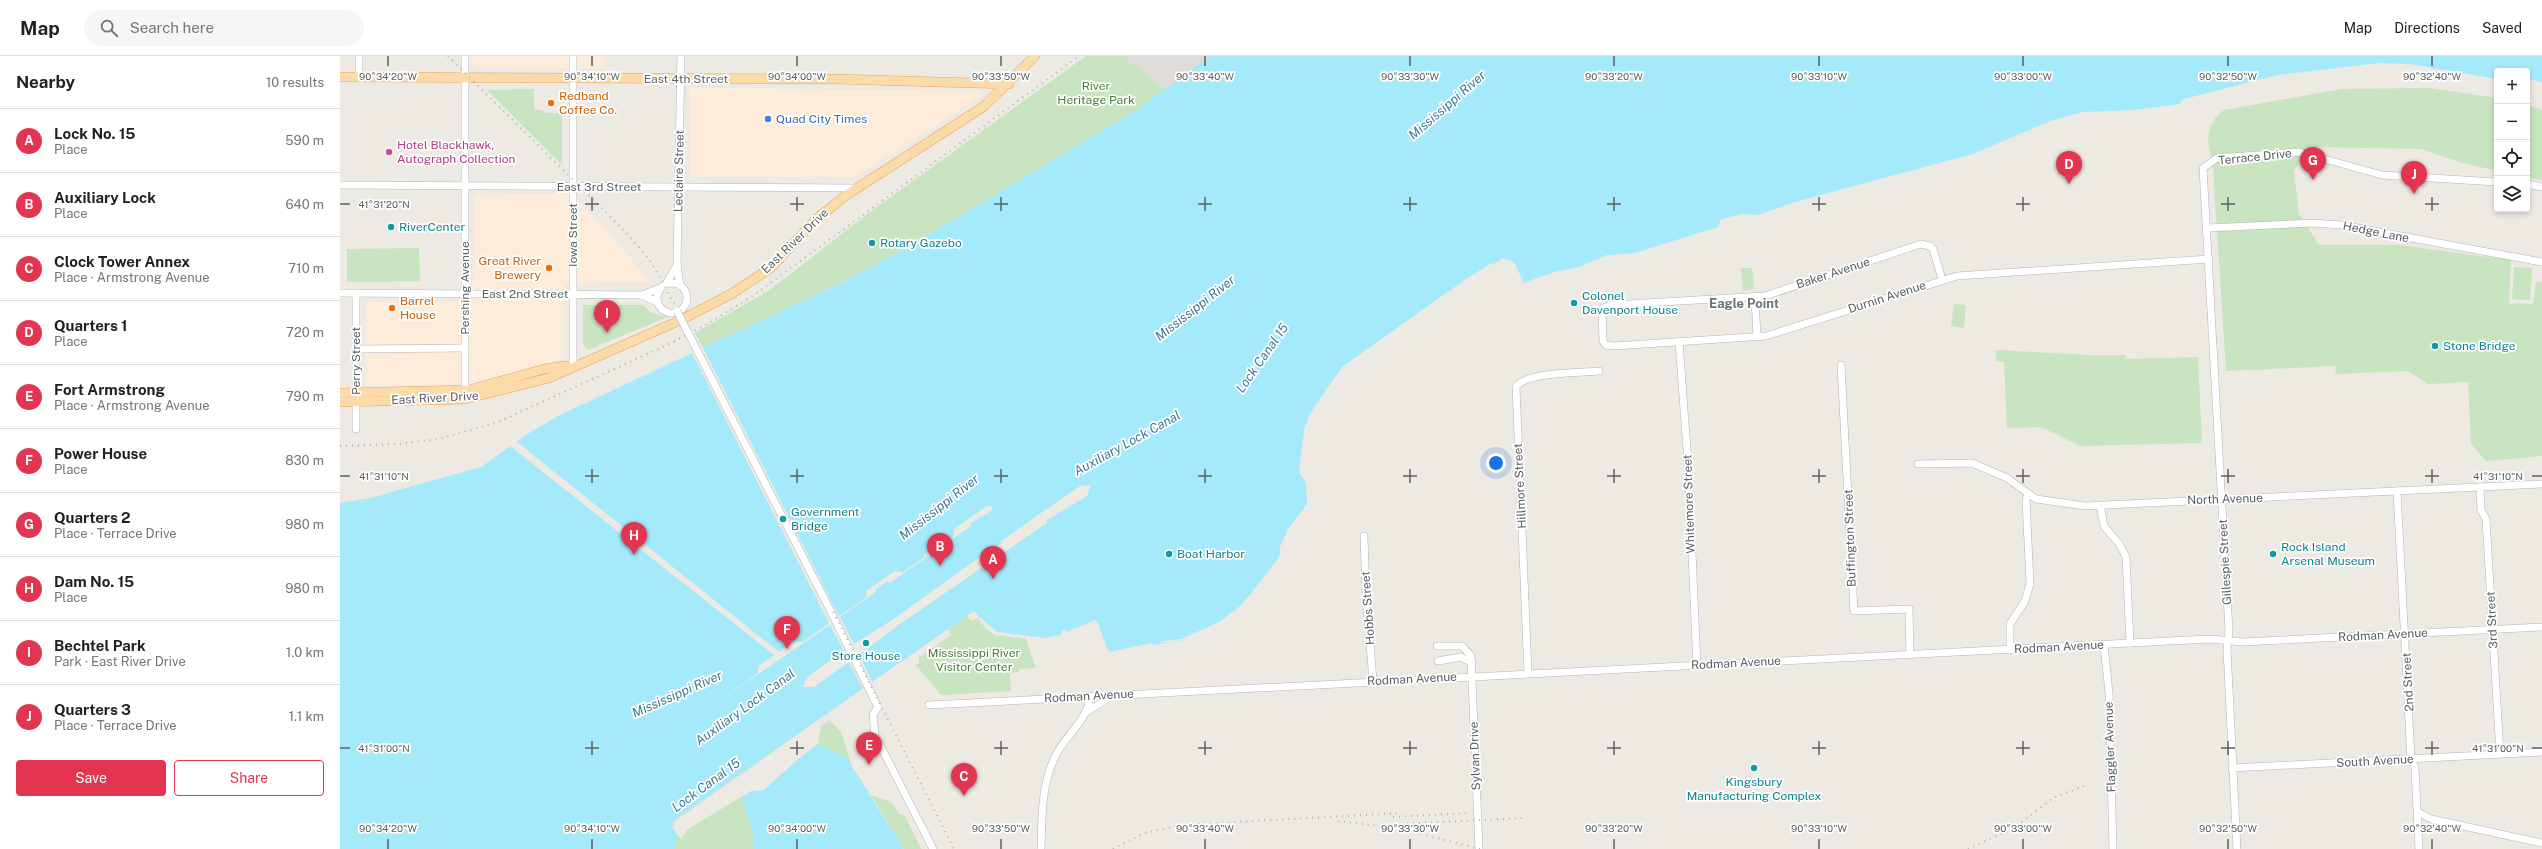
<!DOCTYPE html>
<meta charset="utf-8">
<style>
:root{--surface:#fff;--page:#f6f6f6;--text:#202124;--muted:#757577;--line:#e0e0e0;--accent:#e23550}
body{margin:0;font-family:"Public Sans",sans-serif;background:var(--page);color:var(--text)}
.controls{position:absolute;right:12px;top:12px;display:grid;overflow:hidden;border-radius:4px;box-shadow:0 2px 6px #0003}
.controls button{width:36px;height:36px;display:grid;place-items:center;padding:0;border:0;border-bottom:1px solid var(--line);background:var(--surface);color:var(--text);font:20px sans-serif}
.you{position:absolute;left:1156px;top:407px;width:14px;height:14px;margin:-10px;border:3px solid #fff;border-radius:50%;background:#1a73e8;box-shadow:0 0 0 6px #1a73e833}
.badge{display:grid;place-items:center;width:26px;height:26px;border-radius:50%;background:var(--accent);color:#fff;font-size:13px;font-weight:700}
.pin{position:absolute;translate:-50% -33px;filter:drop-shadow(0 1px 2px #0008)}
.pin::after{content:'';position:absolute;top:21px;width:14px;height:12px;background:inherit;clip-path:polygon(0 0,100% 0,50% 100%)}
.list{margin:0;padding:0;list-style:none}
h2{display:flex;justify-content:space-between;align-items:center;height:52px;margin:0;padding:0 16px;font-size:17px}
h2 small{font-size:13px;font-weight:400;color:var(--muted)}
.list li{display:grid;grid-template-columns:26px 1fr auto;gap:12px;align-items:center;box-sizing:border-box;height:64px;padding:0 16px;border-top:1px solid var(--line)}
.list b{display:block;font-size:15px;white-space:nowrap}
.list p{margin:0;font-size:13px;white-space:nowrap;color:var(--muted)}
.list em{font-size:13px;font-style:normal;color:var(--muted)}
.actions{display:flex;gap:8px;padding:12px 16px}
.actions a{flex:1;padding:9px 0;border:1px solid var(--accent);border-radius:4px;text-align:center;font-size:14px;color:var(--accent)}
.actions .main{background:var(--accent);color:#fff}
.icon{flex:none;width:22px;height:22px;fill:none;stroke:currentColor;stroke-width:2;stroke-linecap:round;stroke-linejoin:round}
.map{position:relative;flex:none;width:2202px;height:793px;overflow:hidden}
header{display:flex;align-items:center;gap:24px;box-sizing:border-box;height:56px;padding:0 20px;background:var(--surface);border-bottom:1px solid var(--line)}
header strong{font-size:19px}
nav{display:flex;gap:22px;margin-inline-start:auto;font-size:14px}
.search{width:280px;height:36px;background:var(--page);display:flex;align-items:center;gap:10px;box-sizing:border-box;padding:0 14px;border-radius:22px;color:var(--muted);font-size:15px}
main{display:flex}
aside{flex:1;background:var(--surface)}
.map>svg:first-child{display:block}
</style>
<header>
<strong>Map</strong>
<div class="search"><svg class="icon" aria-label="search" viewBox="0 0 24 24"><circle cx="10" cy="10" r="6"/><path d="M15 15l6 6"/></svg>Search here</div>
<nav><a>Map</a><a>Directions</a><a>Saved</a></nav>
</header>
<main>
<aside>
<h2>Nearby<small>10 results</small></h2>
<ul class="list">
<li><span class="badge">A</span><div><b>Lock No. 15</b><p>Place</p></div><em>590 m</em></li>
<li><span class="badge">B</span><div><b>Auxiliary Lock</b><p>Place</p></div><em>640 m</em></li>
<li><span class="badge">C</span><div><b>Clock Tower Annex</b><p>Place · Armstrong Avenue</p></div><em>710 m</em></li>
<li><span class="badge">D</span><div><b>Quarters 1</b><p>Place</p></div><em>720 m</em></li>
<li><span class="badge">E</span><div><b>Fort Armstrong</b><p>Place · Armstrong Avenue</p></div><em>790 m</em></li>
<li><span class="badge">F</span><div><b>Power House</b><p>Place</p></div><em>830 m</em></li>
<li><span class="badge">G</span><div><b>Quarters 2</b><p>Place · Terrace Drive</p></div><em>980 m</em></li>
<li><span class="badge">H</span><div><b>Dam No. 15</b><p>Place</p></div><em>980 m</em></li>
<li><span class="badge">I</span><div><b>Bechtel Park</b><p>Park · East River Drive</p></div><em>1.0 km</em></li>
<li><span class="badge">J</span><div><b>Quarters 3</b><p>Place · Terrace Drive</p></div><em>1.1 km</em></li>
</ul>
<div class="actions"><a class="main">Save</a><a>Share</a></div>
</aside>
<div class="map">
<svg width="2202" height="793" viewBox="0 0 2202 793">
<rect width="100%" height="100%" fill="#ede9e3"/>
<!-- commercial -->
<g fill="#fcecd9">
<polygon points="116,0 268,0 261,13 135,11"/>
<polygon points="349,32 639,35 640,41 515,121 350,120"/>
<polygon points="227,137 267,174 310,226 225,227 224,303 132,329 25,330 26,246 133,246 134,139"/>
</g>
<!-- industrial -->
<g fill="#dfdbd8">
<polygon points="783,0 870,0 825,33"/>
<polygon points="577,594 334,766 335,768 331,771 331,766"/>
</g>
<!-- green -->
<g fill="#c9e4c0">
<polygon points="746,0 783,0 825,33 795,55 563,194 500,227 363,292 355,277 430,234 530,156"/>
<path d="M2090,32l67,10v73l-38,-9 -38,-13 -111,-2 -16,24 5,43 20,31h80l112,15 -2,43 5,2 1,-2 18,1 3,-22h6v174l-56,5 -15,-17 -3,-62 -40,2 -20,-13 -72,3 -1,-8 -109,5 -13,-203c-4,-25 -12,-40 11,-58l118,-21z"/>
<polygon points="194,33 194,52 207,57 222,57 222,109 147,34"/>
<polygon points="2187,49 2202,54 2202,124 2187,121"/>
<polygon points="79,192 80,225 7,226 7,193"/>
<polygon points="2174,211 2192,212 2190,244 2172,243"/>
<polygon points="1401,212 1412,212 1414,233 1403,235"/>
<polygon points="1614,248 1626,249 1624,272 1611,270"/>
<polygon points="243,249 303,249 312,257 327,261 248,294 243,288"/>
<polygon points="1656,294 1749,299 1786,299 1786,303 1858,301 1862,387 1740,390 1701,371 1667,372 1664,306 1656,305"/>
<polygon points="627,560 632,565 639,561 646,571 685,581 696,612 679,613 679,616 670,617 671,635 601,639 576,609 579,607 579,601 611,579 608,573"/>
<polygon points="489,664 501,676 512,711 524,728 478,688 481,670"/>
<polygon points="411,735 428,793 316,793 331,771 341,783 348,773"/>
<polygon points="531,739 551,746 559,758 565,760 581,793 564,793"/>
</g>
<!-- water -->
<g fill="#a5eafb">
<path d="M870,0h1332v26l-15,-3v-8h-30v11l-108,-16 -101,9 -107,29 -47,6 -51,2 -33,9 -77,33 -175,47 -40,14 -15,-1 -22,5 -3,8 -83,26 -28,2 -28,12 -25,5 -30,11 -10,-21 -10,-4 -38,21 -46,36 -77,52 -35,55 -7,49 9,24 -1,9 -21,25 -8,18v9l-41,53 -22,16 -33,15 -30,5 -3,-2 -46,10 -9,-28c-13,-2 -22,6 -34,11 -12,4 -56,2 -67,-3 -10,-5 -14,-15 -21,-22l-303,211v3l7,10 -4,14h-334v-346l30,-5 111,-31 48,-34 29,-17 283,-133 62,-33 232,-139z"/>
<path d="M478,688l28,13 58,92h-151v-14l-11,-38 9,-6 13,-1c10,-15 36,-45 54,-46z"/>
</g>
<!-- pier -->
<g fill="#ede9e3">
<polygon points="2039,7 2069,8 2157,23 2157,28 2049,12 1948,21 1840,50 1840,46 1844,43 1937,19"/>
<polygon points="1151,207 1151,210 1127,224 1070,267 1005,312 970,366 963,415 972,438 971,448 950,474 942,491 942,501 904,550 883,567 849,583 822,587 820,590 821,585 841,583 879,566 899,551 923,524 939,500 948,473 967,448 966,424 962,422 959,415 964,374 969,359 1002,311 1126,223"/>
<polygon points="362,290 499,560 527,541 526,535 555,515 563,516 585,501 584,498 591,497 613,481 614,473 647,450 653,450 651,455 630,467 631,470 550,527 548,525 536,533 536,536 500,561 514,588 555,562 648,495 650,495 662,487 661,485 740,430 751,429 747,440 707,464 707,467 560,568 519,599 533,627 334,766 523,633 509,606 474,631 463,631 467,621 504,595 490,569 354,662 417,618 419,610 434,599 170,390 177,386 439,596 456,585 463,586 489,567 351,295"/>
<polygon points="638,562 641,562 657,576 705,582 720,579 722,578 721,575 725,573 727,576 755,564 758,568 768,594 771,597 764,598 753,570 748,569 722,582 705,585 655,579 645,572"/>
<polygon points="477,686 478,688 457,704 424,734 411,735 400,742 410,733 423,733 435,715 469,687"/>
</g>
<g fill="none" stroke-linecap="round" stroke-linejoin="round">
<!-- minor casing -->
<g stroke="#b1b5b8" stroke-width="8">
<g id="minor">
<polyline points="19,0 19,22"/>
<polyline points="125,0 125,338"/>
<polyline points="233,0 233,309"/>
<polyline points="2187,128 2202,131"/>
<polyline points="0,129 517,132"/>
<polyline points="1868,172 1973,167 2001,169 2202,206"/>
<polyline points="1602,223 1593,193 1590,190 1581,188 1425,240 1271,249 1263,252 1262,255 1263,285 1266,289 1274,290 1426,280 1617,220 1869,203"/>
<circle cx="332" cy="242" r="15"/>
<polyline points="326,228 337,209"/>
<polyline points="340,230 337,209 341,0"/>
<polyline points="0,237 302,239 320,232"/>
<polyline points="16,237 16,373"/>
<polyline points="302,239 317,246"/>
<polyline points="1415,241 1417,281"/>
<polyline points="1339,286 1348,407 1357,610"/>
<polyline points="16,293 125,292"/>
<polyline points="1501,309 1514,555 1569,553 1570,598"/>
<polyline points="1578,408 1632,407 1667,422 1696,443 1745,450 2202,428"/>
<polyline points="2140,431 2141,454 2146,463 2160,698"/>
<polyline points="2057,435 2071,703 2075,712 2079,793"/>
<polyline points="1760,449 1764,470 1780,489 1786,501 1790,587"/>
<polyline points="1024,480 1026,539 1033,625"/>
<polyline points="489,552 538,651 533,659 535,679 593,793"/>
<polyline points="1764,589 1769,637 1773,793"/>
<polyline points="1097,590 1122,590 1131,600 1139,793"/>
<polyline points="1670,594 1670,568 1685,545 1690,528 1686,444 1688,438"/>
<polyline points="1098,605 1121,601 1132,607"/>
<path d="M1188,617l-12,-286c9,-15 64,-14 83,-16"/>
<polyline points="589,649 1790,587 1870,583 1903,586 2202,571"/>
<polyline points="748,655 771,640"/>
<polyline points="1892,712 2202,696"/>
<polyline points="2078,756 2091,763 2202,787"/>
<path d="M701,793c1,-30 0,-62 13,-90 9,-22 35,-39 36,-63"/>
<polyline points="1897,793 1887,593 1889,575 1863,112 1877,102 1959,96 2042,119 2157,126"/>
</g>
</g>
<!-- major casing -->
<g stroke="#eba35e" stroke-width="10">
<g id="major">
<polyline points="0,21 494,23 669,28"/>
<polyline points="0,337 129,334 204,313 226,310"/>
<polyline points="0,346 125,343 209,322 343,263 393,237 432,211 474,165 505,140 643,51 695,0"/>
</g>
</g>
<!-- minor -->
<use href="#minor" stroke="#fff" stroke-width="7"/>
<!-- major -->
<use href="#major" stroke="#fbdbaa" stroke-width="9"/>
<!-- rail -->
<g stroke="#b0b1b1" stroke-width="2" stroke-dasharray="1 5" stroke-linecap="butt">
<polyline points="108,0 287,177 311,206 350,275 614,793"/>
<polyline points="0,390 58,388 99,383 158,366 327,289 364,270 414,239 739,0"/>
<polyline points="1053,761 1129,757"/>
<polyline points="998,765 1058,772 1140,793"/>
<polyline points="1055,768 1185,762"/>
<polyline points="773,793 805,777 840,769 1060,757"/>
<polyline points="1628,793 1674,772 1713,742 1746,729"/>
</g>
<!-- minor-bridge casing -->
<g stroke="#b1b5b8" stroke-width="8" stroke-linecap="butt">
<polyline id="minor-bridge" points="337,255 489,552"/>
</g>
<!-- minor-bridge -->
<use href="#minor-bridge" stroke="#fff" stroke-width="7"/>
</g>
<!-- ticks -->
<path fill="none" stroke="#5b6163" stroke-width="1.5" d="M48,0v10M252,0v10M457,0v10M661,0v10M865,0v10M1070,0v10M1274,0v10M1479,0v10M1683,0v10M1888,0v10M2092,0v10M252,141v14M457,141v14M661,141v14M865,141v14M1070,141v14M1274,141v14M1479,141v14M1683,141v14M1888,141v14M2092,141v14M0,148h10M245,148h14M450,148h14M654,148h14M858,148h14M1063,148h14M1267,148h14M1472,148h14M1676,148h14M1881,148h14M2085,148h14M252,413v14M457,413v14M661,413v14M865,413v14M1070,413v14M1274,413v14M1479,413v14M1683,413v14M1888,413v14M2092,413v14M0,420h10M245,420h14M450,420h14M654,420h14M858,420h14M1063,420h14M1267,420h14M1472,420h14M1676,420h14M1881,420h14M2085,420h14M2192,420h10M252,685v14M457,685v14M661,685v14M865,685v14M1070,685v14M1274,685v14M1479,685v14M1683,685v14M1888,685v14M2092,685v14M0,692h10M245,692h14M450,692h14M654,692h14M858,692h14M1063,692h14M1267,692h14M1472,692h14M1676,692h14M1881,692h14M2085,692h14M2192,692h10M48,783v10M252,783v10M457,783v10M661,783v10M865,783v10M1070,783v10M1274,783v10M1479,783v10M1683,783v10M1888,783v10M2092,783v10"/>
<!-- markers -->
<g fill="#e8710a" stroke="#fff" stroke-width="1.5">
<circle cx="211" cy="47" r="4"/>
<circle cx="209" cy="212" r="4"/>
<circle cx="52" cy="252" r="4"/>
</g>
<circle fill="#3f7fe0" stroke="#fff" stroke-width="1.5" cx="428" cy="63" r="4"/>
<circle fill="#d1479c" stroke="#fff" stroke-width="1.5" cx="49" cy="96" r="4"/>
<g fill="#0f9aa8" stroke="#fff" stroke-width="1.5">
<circle cx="51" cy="171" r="4"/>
<circle cx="532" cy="187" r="4"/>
<circle cx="1234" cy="247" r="4"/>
<circle cx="2095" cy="290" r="4"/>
<circle cx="443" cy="463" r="4"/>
<circle cx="829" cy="498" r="4"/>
<circle cx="1933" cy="498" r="4"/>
<circle cx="526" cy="587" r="4"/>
<circle cx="1414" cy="712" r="4"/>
</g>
<g text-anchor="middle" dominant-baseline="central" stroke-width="3.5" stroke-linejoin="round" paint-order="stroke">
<!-- street labels -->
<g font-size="12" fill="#5b6163" stroke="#fff">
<text x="346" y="23">East 4th Street</text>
<text transform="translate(1915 101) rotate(-6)">Terrace Drive</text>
<text transform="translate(339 115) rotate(-89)">Leclaire Street</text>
<text x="259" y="131">East 3rd Street</text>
<text transform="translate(2036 176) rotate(11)">Hedge Lane</text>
<text transform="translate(233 179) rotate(-90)">Iowa Street</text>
<text transform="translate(455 185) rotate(-44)">East River Drive</text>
<text transform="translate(1493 217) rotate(-18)">Baker Avenue</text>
<text transform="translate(125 232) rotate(-90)">Pershing Avenue</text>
<text x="185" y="238">East 2nd Street</text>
<text transform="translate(1547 241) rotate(-18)">Durnin Avenue</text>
<text transform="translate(16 305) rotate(-90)">Perry Street</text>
<text transform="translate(95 342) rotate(-3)">East River Drive</text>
<text transform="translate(1180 430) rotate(-93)">Hillmore Street</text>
<text transform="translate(1885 443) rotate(-2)">North Avenue</text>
<text transform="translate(1349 448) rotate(-92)">Whitemore Street</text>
<text transform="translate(1510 482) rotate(-92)">Buffington Street</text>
<text transform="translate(1885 506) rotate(-93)">Gillespie Street</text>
<text transform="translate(1028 552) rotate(-94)">Hobbs Street</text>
<text transform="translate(2152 564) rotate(-93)">3rd Street</text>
<text transform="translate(2043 579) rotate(-3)">Rodman Avenue</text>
<text transform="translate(1719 591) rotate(-3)">Rodman Avenue</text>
<text transform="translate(1396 607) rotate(-3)">Rodman Avenue</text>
<text transform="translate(1072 623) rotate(-3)">Rodman Avenue</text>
<text transform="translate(2068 626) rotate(-93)">2nd Street</text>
<text transform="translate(749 640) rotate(-3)">Rodman Avenue</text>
<text transform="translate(1770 691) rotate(-92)">Flaggler Avenue</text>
<text transform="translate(1135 700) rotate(-92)">Sylvan Drive</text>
<text transform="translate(2035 705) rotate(-3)">South Avenue</text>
</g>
<!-- park labels -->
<g font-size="12" fill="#447f37" stroke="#fff">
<text x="756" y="30">River<tspan x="756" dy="14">Heritage Park</tspan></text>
<text x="634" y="597">Mississippi River<tspan x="634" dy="14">Visitor Center</tspan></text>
</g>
<!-- food labels -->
<g font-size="12" fill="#c56008" stroke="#fff" text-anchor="start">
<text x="219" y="40">Redband<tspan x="219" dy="14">Coffee Co.</tspan></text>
<text x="201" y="205" text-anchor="end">Great River<tspan x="201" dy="14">Brewery</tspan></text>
<text x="60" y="245">Barrel<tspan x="60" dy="14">House</tspan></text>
</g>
<!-- shop labels -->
<g font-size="12" fill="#366cbe" stroke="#fff" text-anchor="start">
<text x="436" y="63">Quad City Times</text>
</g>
<!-- hotel labels -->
<g font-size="12" fill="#b23c85" stroke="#fff" text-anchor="start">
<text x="57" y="89">Hotel Blackhawk,<tspan x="57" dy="14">Autograph Collection</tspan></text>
</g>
<!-- culture labels -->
<g font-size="12" fill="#0d838f" stroke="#fff" text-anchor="start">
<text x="59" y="171">RiverCenter</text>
<text x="540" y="187">Rotary Gazebo</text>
<text x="1242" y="240">Colonel<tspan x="1242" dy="14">Davenport House</tspan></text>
<text x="2103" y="290">Stone Bridge</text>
<text x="451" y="456">Government<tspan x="451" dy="14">Bridge</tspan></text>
<text x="1941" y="491">Rock Island<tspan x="1941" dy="14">Arsenal Museum</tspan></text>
<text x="837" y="498">Boat Harbor</text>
<text x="526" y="600" text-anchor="middle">Store House</text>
<text x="1414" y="726" text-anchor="middle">Kingsbury<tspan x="1414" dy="14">Manufacturing Complex</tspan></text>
</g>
<!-- water labels -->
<g font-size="13" font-style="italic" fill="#3b7a93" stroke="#fff">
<text transform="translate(1107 49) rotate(-41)">Mississippi River</text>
<text transform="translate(855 252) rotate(-38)">Mississippi River</text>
<text transform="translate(922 302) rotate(-55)">Lock Canal 15</text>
<text transform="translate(787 387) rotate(-29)">Auxiliary Lock Canal</text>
<text transform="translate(599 451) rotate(-38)">Mississippi River</text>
<text transform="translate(337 638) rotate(-24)">Mississippi River</text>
<text transform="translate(405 651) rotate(-36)">Auxiliary Lock Canal</text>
<text transform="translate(366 729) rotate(-36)">Lock Canal 15</text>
</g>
<!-- neighbourhood labels -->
<g font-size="13" font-weight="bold" fill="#6c7375" stroke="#fff">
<text x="1404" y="247">Eagle Point</text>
</g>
</g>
<g font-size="10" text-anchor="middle" fill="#5b6163" stroke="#fff" stroke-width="3.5" stroke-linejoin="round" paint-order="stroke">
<text x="48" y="24">90°34'20"W</text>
<text x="252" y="24">90°34'10"W</text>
<text x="457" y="24">90°34'00"W</text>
<text x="661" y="24">90°33'50"W</text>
<text x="865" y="24">90°33'40"W</text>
<text x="1070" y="24">90°33'30"W</text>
<text x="1274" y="24">90°33'20"W</text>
<text x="1479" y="24">90°33'10"W</text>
<text x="1683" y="24">90°33'00"W</text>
<text x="1888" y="24">90°32'50"W</text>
<text x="2092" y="24">90°32'40"W</text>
<text x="44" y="152">41°31'20"N</text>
<text x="44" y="424">41°31'10"N</text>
<text x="2158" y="424">41°31'10"N</text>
<text x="44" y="696">41°31'00"N</text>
<text x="2158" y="696">41°31'00"N</text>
<text x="48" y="776">90°34'20"W</text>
<text x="252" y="776">90°34'10"W</text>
<text x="457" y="776">90°34'00"W</text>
<text x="661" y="776">90°33'50"W</text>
<text x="865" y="776">90°33'40"W</text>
<text x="1070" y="776">90°33'30"W</text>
<text x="1274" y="776">90°33'20"W</text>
<text x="1479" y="776">90°33'10"W</text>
<text x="1683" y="776">90°33'00"W</text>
<text x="1888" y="776">90°32'50"W</text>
<text x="2092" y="776">90°32'40"W</text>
</g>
</svg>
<div class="controls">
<button>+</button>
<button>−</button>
<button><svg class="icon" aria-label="locate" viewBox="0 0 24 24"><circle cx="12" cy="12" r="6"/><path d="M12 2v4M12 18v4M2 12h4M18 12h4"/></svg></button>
<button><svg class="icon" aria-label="layers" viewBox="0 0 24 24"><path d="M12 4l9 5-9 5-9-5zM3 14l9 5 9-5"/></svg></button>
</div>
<div class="you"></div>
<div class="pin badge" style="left:653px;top:523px">A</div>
<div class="pin badge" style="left:600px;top:510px">B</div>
<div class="pin badge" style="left:624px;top:740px">C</div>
<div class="pin badge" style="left:1729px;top:128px">D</div>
<div class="pin badge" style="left:529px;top:709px">E</div>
<div class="pin badge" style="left:447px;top:593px">F</div>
<div class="pin badge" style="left:1973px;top:124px">G</div>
<div class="pin badge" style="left:294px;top:499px">H</div>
<div class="pin badge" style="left:267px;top:277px">I</div>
<div class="pin badge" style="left:2074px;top:138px">J</div>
</div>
</main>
